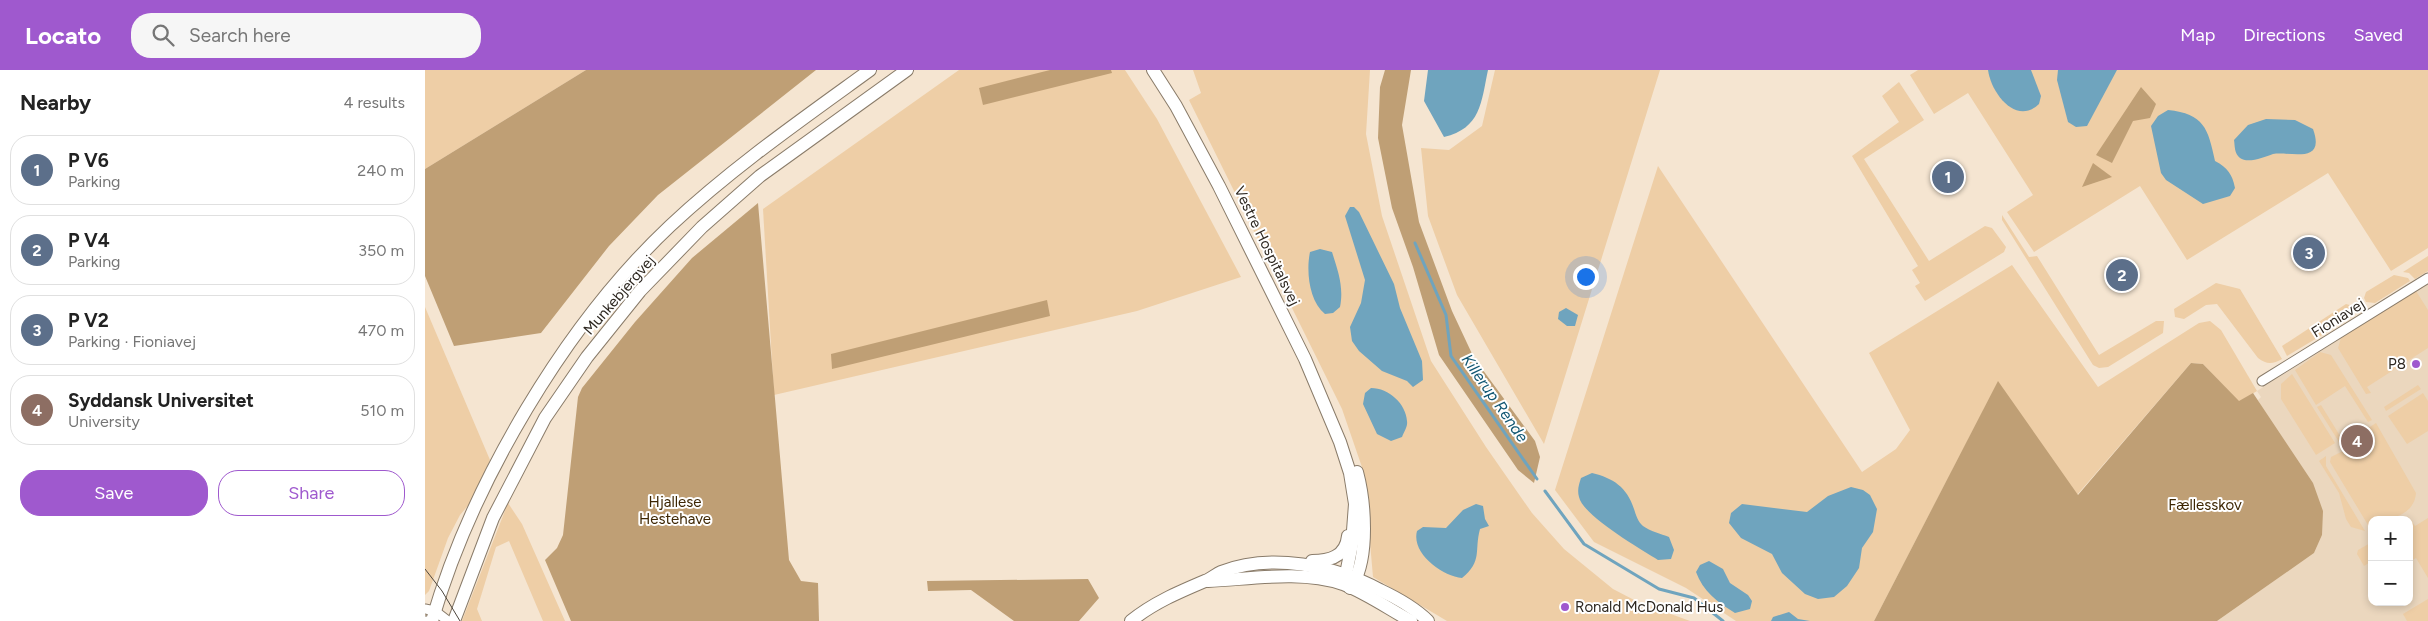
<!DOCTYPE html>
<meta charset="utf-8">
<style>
:root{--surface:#fff;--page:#f6f6f6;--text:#222;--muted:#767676;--line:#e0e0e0;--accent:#9f59ce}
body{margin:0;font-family:Figtree,sans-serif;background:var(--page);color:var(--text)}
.controls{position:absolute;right:15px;bottom:15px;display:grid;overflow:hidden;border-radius:10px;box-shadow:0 2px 8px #0003}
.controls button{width:45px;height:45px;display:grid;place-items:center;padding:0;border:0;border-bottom:1px solid var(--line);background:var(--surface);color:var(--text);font:25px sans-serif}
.you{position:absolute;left:1160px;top:206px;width:18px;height:18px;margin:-12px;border:4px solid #fff;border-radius:50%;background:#1a73e8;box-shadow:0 0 0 8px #1a73e833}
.badge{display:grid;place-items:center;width:32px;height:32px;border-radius:50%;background:var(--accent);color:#fff;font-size:16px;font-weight:700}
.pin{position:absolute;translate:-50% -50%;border:2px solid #fff;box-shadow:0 1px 5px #0006}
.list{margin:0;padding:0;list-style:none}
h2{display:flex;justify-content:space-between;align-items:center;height:65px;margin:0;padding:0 20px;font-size:21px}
h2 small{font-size:16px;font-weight:400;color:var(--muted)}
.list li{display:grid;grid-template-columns:32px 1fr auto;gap:15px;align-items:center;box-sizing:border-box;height:70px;margin:0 10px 10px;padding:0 10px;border:1px solid var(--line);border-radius:20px}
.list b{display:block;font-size:19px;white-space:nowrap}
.list p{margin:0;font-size:16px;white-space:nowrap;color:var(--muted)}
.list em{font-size:16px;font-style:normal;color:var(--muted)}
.actions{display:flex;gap:10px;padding:15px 20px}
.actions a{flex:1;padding:11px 0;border:1px solid var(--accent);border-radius:20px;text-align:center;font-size:18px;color:var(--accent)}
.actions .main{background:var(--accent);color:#fff}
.icon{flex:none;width:28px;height:28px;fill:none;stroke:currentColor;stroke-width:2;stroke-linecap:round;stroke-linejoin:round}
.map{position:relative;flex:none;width:2003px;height:551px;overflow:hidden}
header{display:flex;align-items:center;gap:30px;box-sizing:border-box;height:70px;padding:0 25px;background:var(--accent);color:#fff}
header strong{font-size:24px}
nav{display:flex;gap:28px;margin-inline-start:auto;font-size:18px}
.search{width:350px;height:45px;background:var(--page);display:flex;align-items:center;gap:12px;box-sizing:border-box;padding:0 18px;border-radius:20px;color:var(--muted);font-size:19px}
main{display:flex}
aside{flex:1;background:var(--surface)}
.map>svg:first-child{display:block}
</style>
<header>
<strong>Locato</strong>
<div class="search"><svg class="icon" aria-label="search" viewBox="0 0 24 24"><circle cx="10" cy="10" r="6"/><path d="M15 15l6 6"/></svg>Search here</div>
<nav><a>Map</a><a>Directions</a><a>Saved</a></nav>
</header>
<main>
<aside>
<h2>Nearby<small>4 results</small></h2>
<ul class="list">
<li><span class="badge" style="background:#5c6f8a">1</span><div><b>P V6</b><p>Parking</p></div><em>240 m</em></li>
<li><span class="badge" style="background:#5c6f8a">2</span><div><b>P V4</b><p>Parking</p></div><em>350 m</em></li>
<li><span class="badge" style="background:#5c6f8a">3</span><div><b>P V2</b><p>Parking · Fioniavej</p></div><em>470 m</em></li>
<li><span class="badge" style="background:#8d6e63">4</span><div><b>Syddansk Universitet</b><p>University</p></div><em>510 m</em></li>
</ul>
<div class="actions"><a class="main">Save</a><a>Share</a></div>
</aside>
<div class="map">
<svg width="2003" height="551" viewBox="0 0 2003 551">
<rect width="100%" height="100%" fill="#f5e5d1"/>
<!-- built -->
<path fill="#ebd7be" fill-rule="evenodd" d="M2003,213v338h-211l97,-68 8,-18 -64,-135 3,-3 -4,-6zM1947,450h37v82h-37z"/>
<!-- green -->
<g fill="#eecea6">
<polygon points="0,0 161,0 0,99"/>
<polygon points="534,0 700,0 732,49 816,207 712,241 349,325 338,139"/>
<polygon points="768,0 945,0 941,64 957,146 1006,291 1061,377 1107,443 1139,479 1188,519 1213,532 1265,551 1022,551 948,507 939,403 917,339 764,30 776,23"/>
<polygon points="1070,0 1235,0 1119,374 1032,225 1003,146 996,78 1024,80 1057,56"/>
<polygon points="1493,0 2003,0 2003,178 1966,201 1903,103 1762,190 1715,116 1609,182 1582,142 1608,125 1543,23 1509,44 1485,5"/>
<polygon points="1474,12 1499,50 1439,89 1504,191 1560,156 1567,158 1581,177 1579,182 1500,231 1490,216 1495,213 1487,200 1493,196 1427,86 1474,52 1457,26"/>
<polygon points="1233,96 1437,402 1471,379 1485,360 1444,283 1587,195 1673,317 1774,253 1785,251 1796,260 1832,321 1814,332 1778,294 1766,293 1652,425 1573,312 1449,551 1311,551 1261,518 1169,472 1130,420"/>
<polygon points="1577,145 1604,187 1612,186 1674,285 1731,251 1739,251 1738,263 1683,297 1674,298 1668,295 1577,150"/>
<polygon points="2003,186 2003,201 1990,209 1984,203 1978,202"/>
<polygon points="1969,205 1983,208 1985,211 1950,233 1941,232 1939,228 1941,222"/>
<path d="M1791,213l24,6 42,70c-9,5 -15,6 -24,-1l-41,-54 -11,1 -22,14 -9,-2 -1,-8z"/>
<polygon points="1991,221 2003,240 2003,278 1942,317 1946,323 1941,324 1913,278 1916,268"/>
<polygon points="1921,234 1928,236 1929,239 1927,247 1862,286 1857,276"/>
<polygon points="0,237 65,390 46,432 35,445 23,468 4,521 0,525"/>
<polygon points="1895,282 1906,285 1947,350 1943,352 1920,316 1891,335 1870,300"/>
<polygon points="1867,304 1910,373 1891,385 1856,329 1856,314"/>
<polygon points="1993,315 1996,319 1961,341 1959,337"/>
<polygon points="1998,323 2003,331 2003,361 1982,374 1963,346"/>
<polygon points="1896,335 1917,369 1914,372 1892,337"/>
<path d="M1951,353l40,70c-2,23 -26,27 -44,27l-1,10 -41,-68 1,-5 12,-6 -1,-6z"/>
<polygon points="1901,386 1901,396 1940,461 1926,457 1921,449 1914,423 1894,391"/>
<polygon points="83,433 97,454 140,551 118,551 84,471 71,477 52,539 57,551 37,551"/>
<polygon points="2003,448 2003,508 1991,488 1984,492 1983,450 1985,449 1990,456"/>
<polygon points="1947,472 1947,491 1939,496 1932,484 1933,480"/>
<polygon points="2003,529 2003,551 1982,551 1978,544"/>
</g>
<!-- forest -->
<g fill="#bf9f75">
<polygon points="161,0 391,0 233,125 184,176 116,263 29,276 0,206 0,99"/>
<polygon points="625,0 686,0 687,3 558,35 554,18"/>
<polygon points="960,0 986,0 977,55 994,152 1027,241 1049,288 1110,371 1115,387 1109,413 1093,400 1014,285 988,197 967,138 953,68 955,17"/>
<polygon points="1716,17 1731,34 1725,48 1708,51 1687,93 1671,85"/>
<polygon points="1668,93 1687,107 1657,117"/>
<polygon points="333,133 364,490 376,511 393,513 394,551 146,551 120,490 132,478 138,465 153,327 157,318 210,252 267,188"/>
<polygon points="622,230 625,246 407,299 406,284"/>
<polygon points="1766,293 1778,294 1814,331 1828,323 1888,413 1898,441 1897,465 1889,483 1792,551 1449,551 1573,311 1653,425"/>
<polygon points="663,509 674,528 654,551 589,551 546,520 503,521 502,511"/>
</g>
<!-- water -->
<g fill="#6fa4be">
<path d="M1003,0h60c-7,33 -7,58 -44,67l-20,-36z"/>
<path d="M1563,0h43l10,26 -2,8c-23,22 -48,-11 -51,-34z"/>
<polygon points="1633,0 1692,0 1662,56 1651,57 1643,52 1632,10"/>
<path d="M1743,40c36,4 40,18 47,51 13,7 17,13 20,27l-5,8 -27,8 -37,-24 -5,-7 -10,-47 7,-10z"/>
<path d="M1841,49l29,1 18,9c13,36 -23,22 -40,25 -9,3 -25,10 -33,4 -6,-5 -5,-12 -6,-18l14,-15z"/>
<polygon points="925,137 929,137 934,142 969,214 975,238 997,291 998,310 988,317 982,311 957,301 934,281 927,271 925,257 936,233 940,210 920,146"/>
<path d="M895,179l12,3c6,19 12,35 8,55l-7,6 -8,1c-16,-13 -19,-43 -15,-62z"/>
<polygon points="1141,238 1153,245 1150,256 1142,256 1133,249 1134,242"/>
<path d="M946,318c18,0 35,16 36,33 1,5 -3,11 -5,16l-11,4 -14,-7 -14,-30 2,-11z"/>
<path d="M1167,403c21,5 35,14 42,36 2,6 4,13 9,17 7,5 18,8 26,11l5,13 -3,9 -13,1c-17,-11 -75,-44 -79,-63 -2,-7 0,-13 2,-19z"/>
<polygon points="1426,417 1438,420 1445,425 1452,439 1448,462 1437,478 1434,498 1422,516 1409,527 1393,529 1380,524 1357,503 1347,484 1316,468 1304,453 1306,443 1317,434 1382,442 1403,426"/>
<path d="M1051,434l7,2 2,13 4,7 -9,3c-6,22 3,32 -18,49 -20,-2 -51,-25 -45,-47l6,-4 23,1 17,-18z"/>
<path d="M1284,491l14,8 7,14 18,12 4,6 -2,8 -15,4c-18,-11 -32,-22 -39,-41l4,-7z"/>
<polygon points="1364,542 1373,549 1385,551 1346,551 1348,547"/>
</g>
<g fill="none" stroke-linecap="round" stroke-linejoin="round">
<!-- stream -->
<g stroke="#6fa4be" stroke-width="3">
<polyline points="990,173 1021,245 1026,286 1112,409"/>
<polyline points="1120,421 1159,474 1234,519 1269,528 1298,551"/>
</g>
<!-- street casing -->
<g stroke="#897b69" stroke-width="11">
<g id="street">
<polyline points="1837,311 2003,208"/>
<polyline points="0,539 10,541 23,551"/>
<polyline points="0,551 1,551"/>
</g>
</g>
<!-- secondary casing -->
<g stroke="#897b69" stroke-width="14">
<g id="secondary">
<polyline points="728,0 751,36 794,116 880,289 915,372 925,403 930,434 927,474 921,504 925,518"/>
<path d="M887,491c17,0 34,-4 36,-25"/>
<path d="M783,511c44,-2 92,-11 135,3 23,9 46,25 68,37"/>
<path d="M928,514c16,-28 12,-82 4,-112"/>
<path d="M7,551c40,-138 133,-296 238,-395 62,-58 131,-106 200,-156"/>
<polyline points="29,551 68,448 120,348 162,287 215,221 277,157 335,106 482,0"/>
<path d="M706,551c22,-18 48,-29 74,-40 6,-2 11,-7 16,-9 50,-20 114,-6 159,18 17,8 34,17 48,31"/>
</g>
</g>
<!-- street -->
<use href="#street" stroke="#fff" stroke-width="9"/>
<!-- secondary -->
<use href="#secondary" stroke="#fff" stroke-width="12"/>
<!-- tram -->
<polyline stroke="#4d463d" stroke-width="1" points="0,499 17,521 35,551"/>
</g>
<!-- markers -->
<g fill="#9f59ce" stroke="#fff" stroke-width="2">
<circle cx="1991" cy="294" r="5"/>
<circle cx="1140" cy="537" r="5"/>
</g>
<g text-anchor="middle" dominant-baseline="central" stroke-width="4" stroke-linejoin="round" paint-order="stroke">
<!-- street labels -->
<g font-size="15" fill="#2d2720" stroke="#fff">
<text transform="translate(842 176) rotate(64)">Vestre Hospitalsvej</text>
<text transform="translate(194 225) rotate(-49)">Munkebjergvej</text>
<text transform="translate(1913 248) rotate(-32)">Fioniavej</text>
</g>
<!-- poi labels -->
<g font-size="15" fill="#2d2720" stroke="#fff" text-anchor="end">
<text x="1981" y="294">P8</text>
<text x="1150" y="537" text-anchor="start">Ronald McDonald Hus</text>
</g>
<!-- park labels -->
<g font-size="15" fill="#3d2603" stroke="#fff">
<text x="250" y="432">Hjallese<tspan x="250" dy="17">Hestehave</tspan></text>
<text x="1780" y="435">Fællesskov</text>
</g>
<!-- water labels -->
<g font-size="16" font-style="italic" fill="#105672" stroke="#fff">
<text transform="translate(1070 328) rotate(55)">Killerup Rende</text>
</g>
</g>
</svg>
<div class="controls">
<button>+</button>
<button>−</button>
</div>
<div class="you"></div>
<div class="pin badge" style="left:1523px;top:107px;background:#5c6f8a">1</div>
<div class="pin badge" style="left:1697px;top:205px;background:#5c6f8a">2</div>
<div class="pin badge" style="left:1884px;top:183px;background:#5c6f8a">3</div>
<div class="pin badge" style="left:1932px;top:371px;background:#8d6e63">4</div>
</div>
</main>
